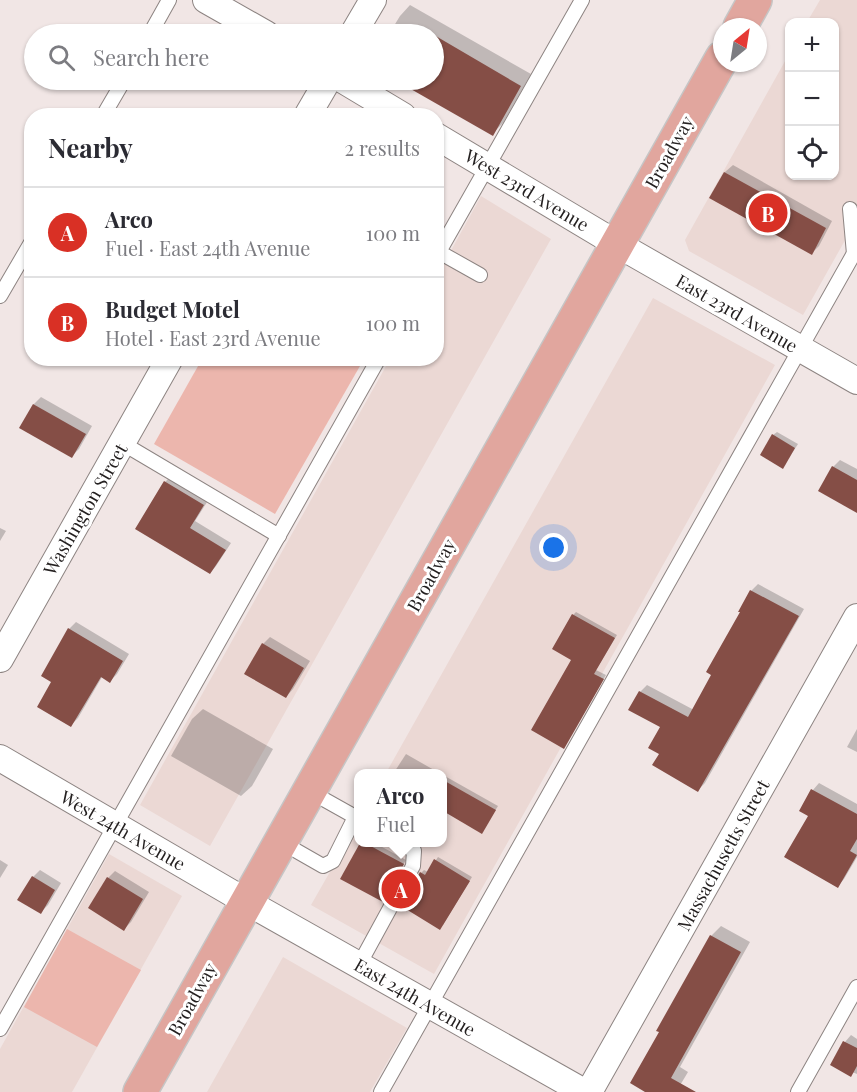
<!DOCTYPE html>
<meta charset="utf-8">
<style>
:root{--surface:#fff;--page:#f7f7f7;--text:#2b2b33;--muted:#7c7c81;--line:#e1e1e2;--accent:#d93025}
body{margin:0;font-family:"Playfair Display",serif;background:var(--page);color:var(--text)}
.controls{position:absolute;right:18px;top:18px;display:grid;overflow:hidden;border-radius:12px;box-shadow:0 2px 4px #0004}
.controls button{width:54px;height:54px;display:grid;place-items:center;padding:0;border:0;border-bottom:2px solid var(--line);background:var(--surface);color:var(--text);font:30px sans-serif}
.compass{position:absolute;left:713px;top:18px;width:54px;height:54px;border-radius:50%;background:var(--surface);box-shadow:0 2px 4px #0004;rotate:30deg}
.you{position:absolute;left:554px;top:548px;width:21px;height:21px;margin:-15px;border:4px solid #fff;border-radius:50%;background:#1a73e8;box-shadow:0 0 0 9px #1a73e833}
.badge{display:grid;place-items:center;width:39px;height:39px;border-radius:50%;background:var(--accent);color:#fff;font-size:20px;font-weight:700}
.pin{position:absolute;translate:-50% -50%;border:3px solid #fff;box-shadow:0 2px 6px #0006}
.popup{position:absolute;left:354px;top:769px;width:93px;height:78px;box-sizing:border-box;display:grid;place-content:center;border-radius:12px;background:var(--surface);filter:drop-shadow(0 2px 4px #0005);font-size:20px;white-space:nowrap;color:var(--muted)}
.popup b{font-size:22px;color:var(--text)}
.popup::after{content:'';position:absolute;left:50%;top:100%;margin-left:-12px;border:12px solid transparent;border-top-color:var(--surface)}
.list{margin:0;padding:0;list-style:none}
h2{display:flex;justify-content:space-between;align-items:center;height:78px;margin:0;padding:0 24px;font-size:26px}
h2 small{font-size:20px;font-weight:400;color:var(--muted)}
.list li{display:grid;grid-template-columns:39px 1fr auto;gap:18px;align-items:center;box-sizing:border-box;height:90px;padding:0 24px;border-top:2px solid var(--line)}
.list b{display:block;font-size:22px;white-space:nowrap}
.list p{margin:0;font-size:20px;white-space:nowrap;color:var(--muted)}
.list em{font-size:20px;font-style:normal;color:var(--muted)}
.icon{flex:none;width:33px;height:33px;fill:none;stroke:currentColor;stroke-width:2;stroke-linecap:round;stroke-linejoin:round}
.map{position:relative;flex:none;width:857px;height:1092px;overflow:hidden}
.search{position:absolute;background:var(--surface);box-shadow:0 2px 4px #0004;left:24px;top:24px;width:420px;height:66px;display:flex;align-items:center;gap:15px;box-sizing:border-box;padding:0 21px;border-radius:33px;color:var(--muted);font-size:22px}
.panel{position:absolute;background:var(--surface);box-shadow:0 2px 4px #0004;left:24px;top:108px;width:420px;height:258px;border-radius:24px}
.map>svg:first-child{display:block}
</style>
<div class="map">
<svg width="857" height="1092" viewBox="0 0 857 1092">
<rect width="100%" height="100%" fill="#f1e6e5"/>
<!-- built -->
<g fill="#ebd8d4">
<polygon points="820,0 857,0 857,219 803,315 689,251 685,240 789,54 790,176 834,176 834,22 807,22"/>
<polygon points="481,196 551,239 210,846 140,805 390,359 436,358 437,276"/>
<polygon points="653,298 775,365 434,974 311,905 359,821 359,842 443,842 443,774 386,773"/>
<polygon points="109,854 182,896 72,1092 0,1092 0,1049"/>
<polygon points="283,957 407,1028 370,1092 207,1092"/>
</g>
<!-- green -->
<g fill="#ecb6ad">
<polygon points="202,359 364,359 275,514 154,444"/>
<polygon points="67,929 141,970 97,1047 24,1007"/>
</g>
<!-- shadow -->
<g fill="#0003">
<polygon points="410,5 531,74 503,123 492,134 398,80 434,80 434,34 389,34 400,16"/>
<polygon points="733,165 832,221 819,246 812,253 711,198 725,172"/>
<polygon points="41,397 92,426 79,449 72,456 21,427 34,404"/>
<polygon points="777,432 798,444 783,467 773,435"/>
<polygon points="840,460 857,469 857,511 833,467"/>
<polygon points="171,476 209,499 195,521 231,543 216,566 210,573 165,482"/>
<polygon points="0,528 6,531 0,541"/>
<polygon points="758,584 804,609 705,783 698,790 661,754 662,727 640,692 647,685 694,710 714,674 751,591"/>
<polygon points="576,612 617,635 596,670 606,675 564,747 573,659 573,615"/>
<polygon points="76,622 129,654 117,674 110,681 102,677 78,718 71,725 53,682 69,629"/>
<polygon points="270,637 310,661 293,689 286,697 263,644"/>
<polygon points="203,709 273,749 252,786 241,796 171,756 192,719"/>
<polygon points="857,729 857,752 847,747"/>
<polygon points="406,754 441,774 393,774"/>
<polygon points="443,775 498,806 482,832 443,809"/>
<polygon points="819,783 857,804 857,857 844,879 838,886 810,816 801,810 813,790"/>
<polygon points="361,842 373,842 406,860 383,901 342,879"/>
<polygon points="438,857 472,877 443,925 421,873 424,870 428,872"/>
<polygon points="0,860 8,865 0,878"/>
<polygon points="40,870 61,883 48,905 41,912 33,877"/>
<polygon points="115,871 149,892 131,922 124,929 108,878"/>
<polygon points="721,926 750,942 680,1067 688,1072 676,1092 648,1092 711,936"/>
<polygon points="851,1035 857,1039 857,1074 832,1064 845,1042"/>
</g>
<!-- building -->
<g fill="#854e46">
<polygon points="434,35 521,86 493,136 395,80 434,80"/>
<polygon points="724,172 826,228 812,255 709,198"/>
<polygon points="33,404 86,434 72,458 19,428"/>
<polygon points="772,434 795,448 783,469 760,455"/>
<polygon points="832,466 857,480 857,513 818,491"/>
<polygon points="164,481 204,505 190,528 226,550 210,574 135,529"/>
<polygon points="750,590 799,616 698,792 652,765 659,754 648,748 660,727 628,710 639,691 688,717 711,675 706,672 740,612 738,612"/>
<polygon points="572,614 615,638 594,674 604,679 564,749 531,730 571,660 552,649"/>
<polygon points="68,628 123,661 110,683 101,677 71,727 37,707 51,682 41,676"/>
<polygon points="262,643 304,668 286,698 244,674"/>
<polygon points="443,780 496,810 482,834 443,811"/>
<polygon points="811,789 857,814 857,839 850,851 857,855 838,888 784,857 808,816 799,811"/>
<polygon points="360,843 365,843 404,864 383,902 340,879"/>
<polygon points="434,859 470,881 440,930 401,906 420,872 425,875"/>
<polygon points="32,876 55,890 41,914 17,900"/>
<polygon points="107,877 143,899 124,931 88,908"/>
<polygon points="710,935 741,952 671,1078 696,1092 645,1092 630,1083 659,1032 656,1031"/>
<polygon points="843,1041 857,1048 857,1066 851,1077 830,1065"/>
</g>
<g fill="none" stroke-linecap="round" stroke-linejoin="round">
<!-- lane casing -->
<g stroke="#8d8482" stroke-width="16">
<g id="lane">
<polyline points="150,34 169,0"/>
<polyline points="103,116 124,80"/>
<polyline points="850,209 854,254"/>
<polyline points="439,252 480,275"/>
<polyline points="436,257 582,0"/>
<polyline points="0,296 32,241"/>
<polyline points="122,443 279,536"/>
<polyline points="309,791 359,819"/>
<polyline points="281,842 323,866 333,861 355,817"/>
<polyline points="359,965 413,866 414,851 400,842"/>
<polyline points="0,1029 379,358"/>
<polyline points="381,1092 857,248"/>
<polyline points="798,1092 857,987"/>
</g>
</g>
<!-- street casing -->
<g stroke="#8d8482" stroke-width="28">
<g id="street">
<polyline points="206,0 266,34"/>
<polyline points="353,34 373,0"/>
<polyline points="343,80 403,116"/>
<polyline points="307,116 328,80"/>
<polyline points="436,136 617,244 857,381"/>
<polyline points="0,659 170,358"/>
<polyline points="0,758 247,902 584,1092"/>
<polyline points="589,1092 857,617"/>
</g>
</g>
<!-- primary casing -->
<g stroke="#c6c5c5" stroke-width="36">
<g id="primary">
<polyline points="740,27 755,0"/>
<polyline points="140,1092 722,58"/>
</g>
</g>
<!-- lane -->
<use href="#lane" stroke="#fff" stroke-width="14"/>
<!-- street -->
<use href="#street" stroke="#fff" stroke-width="26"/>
<!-- primary -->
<use href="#primary" stroke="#e1a69e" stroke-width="33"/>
</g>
<g text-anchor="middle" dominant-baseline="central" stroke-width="6" stroke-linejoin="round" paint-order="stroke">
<!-- street labels -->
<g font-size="18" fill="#242020" stroke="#fff">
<text transform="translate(669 152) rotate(-61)">Broadway</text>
<text transform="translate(527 190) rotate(31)">West 23rd Avenue</text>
<text transform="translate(737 313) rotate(30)">East 23rd Avenue</text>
<text transform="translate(85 509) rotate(-60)">Washington Street</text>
<text transform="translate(431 575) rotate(-61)">Broadway</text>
<text transform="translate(123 830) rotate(30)">West 24th Avenue</text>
<text transform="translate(723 855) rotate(-61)">Massachusetts Street</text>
<text transform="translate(415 997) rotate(30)">East 24th Avenue</text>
<text transform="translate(192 999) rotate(-61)">Broadway</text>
</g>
</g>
</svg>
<div class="controls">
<button>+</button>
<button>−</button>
<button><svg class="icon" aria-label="locate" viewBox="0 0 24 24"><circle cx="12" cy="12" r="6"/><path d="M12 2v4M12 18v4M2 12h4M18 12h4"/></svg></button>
</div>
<svg class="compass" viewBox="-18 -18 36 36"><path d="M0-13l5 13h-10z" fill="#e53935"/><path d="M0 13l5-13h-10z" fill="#7c7c81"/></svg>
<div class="you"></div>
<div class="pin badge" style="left:401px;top:889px">A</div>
<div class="popup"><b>Arco</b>Fuel</div>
<div class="pin badge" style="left:768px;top:213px">B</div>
<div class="search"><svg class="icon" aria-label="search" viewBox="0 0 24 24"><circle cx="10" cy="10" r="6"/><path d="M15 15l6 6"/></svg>Search here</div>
<section class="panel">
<h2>Nearby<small>2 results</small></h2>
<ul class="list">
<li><span class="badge">A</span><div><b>Arco</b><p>Fuel · East 24th Avenue</p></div><em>100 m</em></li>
<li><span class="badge">B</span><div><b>Budget Motel</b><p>Hotel · East 23rd Avenue</p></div><em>100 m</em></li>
</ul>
</section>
</div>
